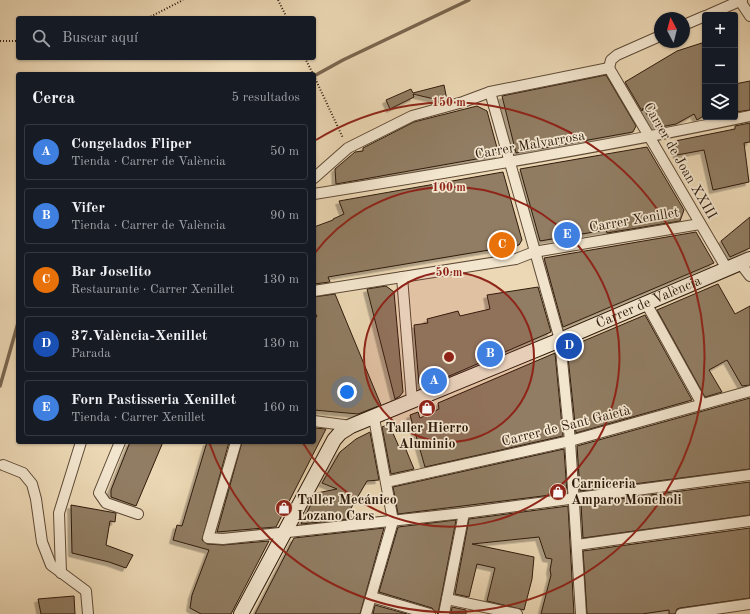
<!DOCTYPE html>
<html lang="es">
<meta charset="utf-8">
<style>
:root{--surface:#171b24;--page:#20242c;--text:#f1f3f6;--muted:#9ea1a6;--line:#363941;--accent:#0f766e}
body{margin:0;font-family:"Old Standard TT",serif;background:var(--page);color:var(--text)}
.controls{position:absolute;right:12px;top:12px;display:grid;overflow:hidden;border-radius:4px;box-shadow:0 1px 3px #0004}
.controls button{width:36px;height:36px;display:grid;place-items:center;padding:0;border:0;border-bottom:1px solid var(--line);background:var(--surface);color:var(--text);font:20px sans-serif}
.compass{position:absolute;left:654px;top:12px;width:36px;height:36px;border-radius:50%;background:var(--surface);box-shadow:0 1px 3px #0004;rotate:353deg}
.you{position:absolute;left:347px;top:392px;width:14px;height:14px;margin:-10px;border:3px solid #fff;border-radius:50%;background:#1a73e8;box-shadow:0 0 0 6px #1a73e833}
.badge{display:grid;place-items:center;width:26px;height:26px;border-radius:50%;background:var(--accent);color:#fff;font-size:13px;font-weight:700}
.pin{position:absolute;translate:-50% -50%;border:2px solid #fff;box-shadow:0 1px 4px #0006}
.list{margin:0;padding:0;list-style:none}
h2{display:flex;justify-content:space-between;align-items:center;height:52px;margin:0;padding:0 16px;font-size:17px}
h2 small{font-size:13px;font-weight:400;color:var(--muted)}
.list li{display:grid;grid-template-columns:26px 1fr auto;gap:12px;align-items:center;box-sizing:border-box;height:56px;margin:0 8px 8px;padding:0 8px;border:1px solid var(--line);border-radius:4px}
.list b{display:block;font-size:15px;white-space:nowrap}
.list p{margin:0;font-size:13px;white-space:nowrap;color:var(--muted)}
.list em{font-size:13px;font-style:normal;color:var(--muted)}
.icon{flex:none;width:22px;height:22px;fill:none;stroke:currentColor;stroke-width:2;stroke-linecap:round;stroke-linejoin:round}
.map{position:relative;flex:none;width:750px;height:614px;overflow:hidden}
.search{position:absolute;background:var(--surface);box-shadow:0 1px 3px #0004;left:16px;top:16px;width:300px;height:44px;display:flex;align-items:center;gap:10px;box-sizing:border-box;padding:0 14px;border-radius:4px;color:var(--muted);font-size:15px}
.panel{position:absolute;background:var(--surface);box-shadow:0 1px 3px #0004;left:16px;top:72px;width:300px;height:372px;border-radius:4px}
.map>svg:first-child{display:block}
</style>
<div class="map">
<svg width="750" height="614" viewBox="0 0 750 614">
<defs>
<filter id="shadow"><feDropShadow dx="-3.5" dy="3.5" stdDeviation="0" flood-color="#0004"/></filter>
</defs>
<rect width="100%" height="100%" fill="#ecd8b5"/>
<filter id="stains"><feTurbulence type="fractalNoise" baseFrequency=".005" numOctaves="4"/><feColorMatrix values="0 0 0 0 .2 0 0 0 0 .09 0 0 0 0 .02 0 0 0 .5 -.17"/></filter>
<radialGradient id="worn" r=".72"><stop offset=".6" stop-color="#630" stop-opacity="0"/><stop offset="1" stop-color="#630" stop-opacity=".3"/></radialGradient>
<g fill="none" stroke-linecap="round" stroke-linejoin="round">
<!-- stream -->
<g stroke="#79654f" stroke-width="3.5">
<polyline points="314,76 343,60 469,0"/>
<polyline points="0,386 18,323"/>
</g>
</g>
<!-- building -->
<g fill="#917d64" stroke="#2e1a0c" filter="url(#shadow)">
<polygon points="705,42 705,115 697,120 694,114 676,124 655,128 643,108 642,111 625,82 677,51"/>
<polygon points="606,75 636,126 633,132 516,153 502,96"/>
<polygon points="750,81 750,110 735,112 735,84"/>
<polygon points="444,85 447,100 435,103 434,99 413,94 414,97 390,109 386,100 411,89 413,93"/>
<polygon points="477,106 487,111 499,155 336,184 335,169 355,152 363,151 363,148 414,122"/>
<polygon points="750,123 750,142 744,143 749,182 713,190 704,150 677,155 675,141 735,129 735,126"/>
<polygon points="647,147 684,210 680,221 607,233 606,230 540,241 520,169"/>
<polygon points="503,172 522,240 519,245 328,277 330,282 314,284 314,227 333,220 333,219 344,214 339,201"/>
<polygon points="750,217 750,248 730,257 721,241"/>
<polygon points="696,232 714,263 563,327 544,258"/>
<polygon points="718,284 735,314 750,306 750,385 742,386 727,360 709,370 722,392 705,397 657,310"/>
<polygon points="386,286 394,292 403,392 400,396 395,399 367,289"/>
<polygon points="538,287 551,332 424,387 419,384 414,325 428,323 427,319 458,311 460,316 490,309 487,295"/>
<polygon points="335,294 381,405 358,414 314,410 314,322 317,315 314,315 314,297"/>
<polygon points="645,315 692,400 576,433 567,348"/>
<polygon points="555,353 563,436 425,467 410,415 418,412 420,418 439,409 438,403"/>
<polygon points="750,398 750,469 580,491 577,446"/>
<polygon points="389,424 399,447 404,445 414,469 391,474 382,427"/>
<polygon points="314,428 326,429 276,527 217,532 242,442 314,442"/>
<polygon points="370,432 379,480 367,481 350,510 351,519 301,524 317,493 337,489 322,483 340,452 356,439"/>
<polygon points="130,442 163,442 136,506 111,497 111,490"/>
<polygon points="207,442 229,442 202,540 207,544 223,545 269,541 231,614 201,614 190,608 192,595 209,550 173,540 177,525 182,526"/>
<polygon points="564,449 567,493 398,514 393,487"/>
<polygon points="750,482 750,515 583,538 581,504"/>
<polygon points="71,505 116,513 115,522 110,521 106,545 133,555 126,568 109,562 72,553"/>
<polygon points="568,506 574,614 541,614 551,575 550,570 552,559 546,558 539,537 472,544 534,557 532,579 524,610 487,601 495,568 477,564 469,597 455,594 469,519"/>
<polygon points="456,520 438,614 432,608 379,592 398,527"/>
<polygon points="384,528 360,614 255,614 294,538"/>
<polygon points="750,528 750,598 680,608 677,609 675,614 669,614 669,610 642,614 587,614 583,551"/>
<polygon points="74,596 75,614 41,614 38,599"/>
<polygon points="375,605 407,614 373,614"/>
<polygon points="452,607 466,610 466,614 451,614"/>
</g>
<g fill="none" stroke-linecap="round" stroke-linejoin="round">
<!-- street casing -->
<g stroke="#5e4a36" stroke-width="12">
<g id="street">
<polyline points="740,1 750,16"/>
<polyline points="708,15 742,0"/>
<polyline points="684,25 705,16"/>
<polyline points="609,68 727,269"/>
<polyline points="609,68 611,60 617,55 660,36"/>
<polyline points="490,92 560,340 570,441 581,614"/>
<polyline points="314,178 348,148 412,116 463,102 490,92 609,68"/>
<path d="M314,194c146,-23 291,-47 436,-78"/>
<polyline points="740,263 750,276"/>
<polyline points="402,277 412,401"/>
<polyline points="314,291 516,259 534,252 700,224"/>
<polyline points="646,303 702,404"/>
<polyline points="314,421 351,426"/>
<polyline points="120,442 99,493 106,503 138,514"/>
<polyline points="236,442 208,538 223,539 464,513 750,475"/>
<polyline points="3,465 23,473 32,484 36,499 42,542 51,565 86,591 88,614"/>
<polyline points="386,482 570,441 750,391"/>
<polyline points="577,545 750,521"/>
<polyline points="61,573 59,513 81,442"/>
<polyline points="372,597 430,614"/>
<polyline points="447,599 517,614"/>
<polyline points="366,614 393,521 374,418"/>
<polyline points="444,614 464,513"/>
<polyline points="681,614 750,604"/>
</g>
</g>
<!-- secondary casing -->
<g stroke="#2e1a0c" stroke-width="16">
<g id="secondary">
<path id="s1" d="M241,614l93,-174 6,-7 11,-7 209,-86 190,-81"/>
</g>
</g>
<!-- path -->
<g stroke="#2e1a0c" stroke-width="2" stroke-dasharray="1 2" stroke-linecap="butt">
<polyline points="278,0 287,18"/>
<polyline points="148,18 183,0"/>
<polyline points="0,41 18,41"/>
<polyline points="305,58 313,74"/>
<polyline points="314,76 343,138"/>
</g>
<!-- street -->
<use href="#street" stroke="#f3e6cf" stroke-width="10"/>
<!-- secondary -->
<use href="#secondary" stroke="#f3e6cf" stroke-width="14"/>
</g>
<!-- distance rings -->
<circle cx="449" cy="357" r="85" fill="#8f2418" fill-opacity=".12"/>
<g fill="none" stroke="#8f2418" stroke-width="2">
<circle cx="449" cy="357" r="85"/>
<path d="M314 254A170 170 0 1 1 303 443"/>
<path d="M316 140A255 255 0 1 1 209 442"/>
</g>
<!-- icons -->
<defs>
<g id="shop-disc" transform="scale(0.9)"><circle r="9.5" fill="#8f2418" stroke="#f3e6cf"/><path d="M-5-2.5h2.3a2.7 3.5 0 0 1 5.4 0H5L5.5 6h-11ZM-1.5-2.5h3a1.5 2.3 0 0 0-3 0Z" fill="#fff"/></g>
</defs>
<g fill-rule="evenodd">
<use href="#shop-disc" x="427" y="408"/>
<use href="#shop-disc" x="558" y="492"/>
<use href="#shop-disc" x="284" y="508"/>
</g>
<g text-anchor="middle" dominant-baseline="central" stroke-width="3.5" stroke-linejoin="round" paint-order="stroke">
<!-- street labels -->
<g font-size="14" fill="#2e1a0c" stroke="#f3e6cf">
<text transform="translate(530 145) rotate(-10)">Carrer Malvarrosa</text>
<text transform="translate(680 161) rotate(60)">Carrer de Joan XXIII</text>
<text transform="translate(634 220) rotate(-10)">Carrer Xenillet</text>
<text stroke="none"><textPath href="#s1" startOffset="542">Carrer de València</textPath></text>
<text transform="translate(566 426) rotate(-14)">Carrer de Sant Gaietà</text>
</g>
<!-- poi labels -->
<g font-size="14" font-weight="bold" fill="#2e1a0c" stroke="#f3e6cf" text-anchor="start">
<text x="427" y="428" text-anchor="middle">Taller Hierro<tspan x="427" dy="16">Aluminio</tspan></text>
<text x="571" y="484">Carniceria<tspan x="571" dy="16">Amparo Moncholi</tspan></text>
<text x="297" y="500">Taller Mecánico<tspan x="297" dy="16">Lozano Cars</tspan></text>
</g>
</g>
<circle cx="449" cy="357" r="6" fill="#8f2418" stroke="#f3e6cf" stroke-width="2"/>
<g font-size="12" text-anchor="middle" font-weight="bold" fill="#8f2418" stroke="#f3e6cf" stroke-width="3.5" stroke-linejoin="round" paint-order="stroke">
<text x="449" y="106">150 m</text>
<text x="449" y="191">100 m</text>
<text x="449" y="276">50 m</text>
</g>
<rect width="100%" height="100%" filter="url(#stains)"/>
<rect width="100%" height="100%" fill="url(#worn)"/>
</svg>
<div class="controls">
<button>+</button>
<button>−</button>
<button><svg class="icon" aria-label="layers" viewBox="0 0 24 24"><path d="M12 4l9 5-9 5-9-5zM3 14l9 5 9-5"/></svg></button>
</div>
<svg class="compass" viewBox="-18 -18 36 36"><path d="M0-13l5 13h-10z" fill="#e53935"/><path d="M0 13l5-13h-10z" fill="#9ea1a6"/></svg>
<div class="you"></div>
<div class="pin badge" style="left:434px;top:381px;background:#3f7fe0">A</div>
<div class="pin badge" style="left:490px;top:354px;background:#3f7fe0">B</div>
<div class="pin badge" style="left:502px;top:245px;background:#e8710a">C</div>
<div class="pin badge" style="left:569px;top:346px;background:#1a4fb4">D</div>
<div class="pin badge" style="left:567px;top:235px;background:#3f7fe0">E</div>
<div class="search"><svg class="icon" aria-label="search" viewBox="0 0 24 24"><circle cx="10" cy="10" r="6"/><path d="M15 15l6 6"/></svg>Buscar aquí</div>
<section class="panel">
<h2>Cerca<small>5 resultados</small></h2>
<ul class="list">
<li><span class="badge" style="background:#3f7fe0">A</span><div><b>Congelados Fliper</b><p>Tienda · Carrer de València</p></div><em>50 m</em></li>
<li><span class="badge" style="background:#3f7fe0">B</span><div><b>Vifer</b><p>Tienda · Carrer de València</p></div><em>90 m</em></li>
<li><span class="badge" style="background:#e8710a">C</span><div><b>Bar Joselito</b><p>Restaurante · Carrer Xenillet</p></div><em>130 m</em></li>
<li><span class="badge" style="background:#1a4fb4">D</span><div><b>37.València-Xenillet</b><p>Parada</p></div><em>130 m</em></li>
<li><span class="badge" style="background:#3f7fe0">E</span><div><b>Forn Pastisseria Xenillet</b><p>Tienda · Carrer Xenillet</p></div><em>160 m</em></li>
</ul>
</section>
</div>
